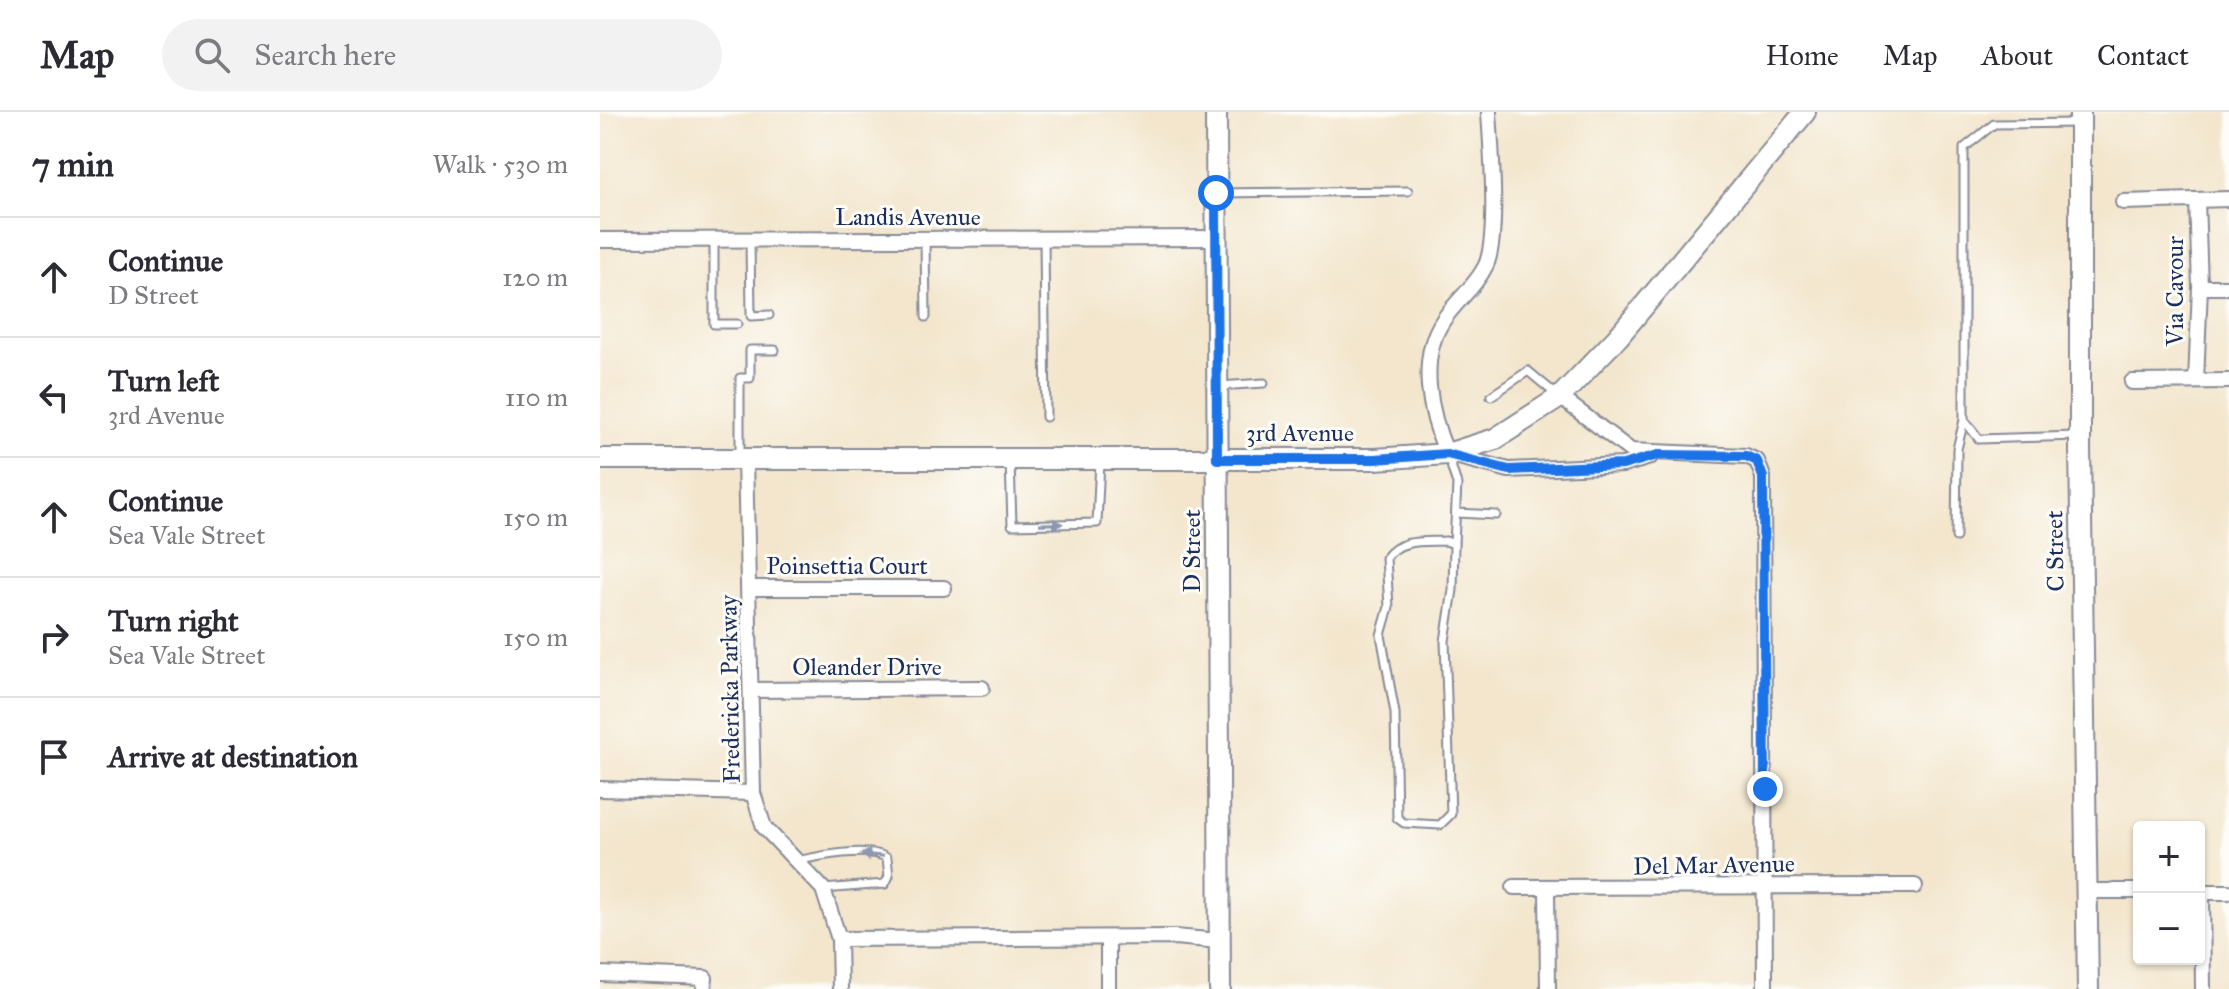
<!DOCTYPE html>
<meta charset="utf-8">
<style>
:root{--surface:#fff;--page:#f2f2f3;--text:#2b2b33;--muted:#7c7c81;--line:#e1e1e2}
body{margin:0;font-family:"IM FELL Great Primer",serif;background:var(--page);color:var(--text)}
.controls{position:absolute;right:24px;bottom:24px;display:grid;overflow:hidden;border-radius:8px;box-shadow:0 2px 6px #0004}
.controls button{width:72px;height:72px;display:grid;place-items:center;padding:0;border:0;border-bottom:2px solid var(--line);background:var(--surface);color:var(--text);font:40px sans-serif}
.stop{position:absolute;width:24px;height:24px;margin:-18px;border:6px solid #1a73e8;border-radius:50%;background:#fff}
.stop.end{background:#1a73e8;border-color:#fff;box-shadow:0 2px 8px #0008}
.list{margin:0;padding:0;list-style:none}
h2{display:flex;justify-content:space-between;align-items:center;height:104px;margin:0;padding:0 32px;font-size:34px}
h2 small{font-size:26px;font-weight:400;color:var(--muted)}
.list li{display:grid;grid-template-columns:52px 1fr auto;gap:24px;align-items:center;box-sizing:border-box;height:120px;padding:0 32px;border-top:2px solid var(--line)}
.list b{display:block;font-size:30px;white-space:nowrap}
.list p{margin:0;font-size:26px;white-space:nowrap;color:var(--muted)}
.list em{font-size:26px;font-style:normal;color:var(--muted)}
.icon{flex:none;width:44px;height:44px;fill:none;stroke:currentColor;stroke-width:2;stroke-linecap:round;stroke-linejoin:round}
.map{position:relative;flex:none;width:1629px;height:877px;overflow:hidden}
header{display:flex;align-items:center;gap:48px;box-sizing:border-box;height:112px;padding:0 40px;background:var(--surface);border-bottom:2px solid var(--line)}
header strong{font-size:38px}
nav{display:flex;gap:44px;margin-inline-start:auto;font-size:28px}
.search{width:560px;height:72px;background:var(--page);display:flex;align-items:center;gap:20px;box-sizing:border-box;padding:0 28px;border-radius:44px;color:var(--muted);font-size:30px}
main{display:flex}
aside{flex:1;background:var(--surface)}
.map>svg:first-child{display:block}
</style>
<header>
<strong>Map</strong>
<div class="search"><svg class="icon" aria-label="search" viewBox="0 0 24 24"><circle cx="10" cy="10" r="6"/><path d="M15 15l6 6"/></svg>Search here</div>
<nav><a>Home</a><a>Map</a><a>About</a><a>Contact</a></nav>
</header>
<main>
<aside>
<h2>7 min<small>Walk · 530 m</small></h2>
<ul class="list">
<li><svg class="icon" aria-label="ahead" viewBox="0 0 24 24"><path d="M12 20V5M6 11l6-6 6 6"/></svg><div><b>Continue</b><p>D Street</p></div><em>120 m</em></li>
<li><svg class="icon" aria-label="left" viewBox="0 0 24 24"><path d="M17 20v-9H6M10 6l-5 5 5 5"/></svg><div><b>Turn left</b><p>3rd Avenue</p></div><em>110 m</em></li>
<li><svg class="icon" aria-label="ahead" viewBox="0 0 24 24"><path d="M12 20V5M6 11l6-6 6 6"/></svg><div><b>Continue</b><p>Sea Vale Street</p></div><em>150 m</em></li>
<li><svg class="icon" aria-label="right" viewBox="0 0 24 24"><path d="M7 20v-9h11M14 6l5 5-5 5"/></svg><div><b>Turn right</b><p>Sea Vale Street</p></div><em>150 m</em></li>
<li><svg class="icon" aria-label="arrive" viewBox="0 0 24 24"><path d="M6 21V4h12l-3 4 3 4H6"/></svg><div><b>Arrive at destination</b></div></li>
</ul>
</aside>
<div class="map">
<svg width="1629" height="877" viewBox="0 0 1629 877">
<rect width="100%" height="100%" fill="#fdfcf7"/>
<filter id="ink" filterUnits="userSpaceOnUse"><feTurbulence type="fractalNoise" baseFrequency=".0125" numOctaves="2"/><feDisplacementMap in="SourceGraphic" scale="16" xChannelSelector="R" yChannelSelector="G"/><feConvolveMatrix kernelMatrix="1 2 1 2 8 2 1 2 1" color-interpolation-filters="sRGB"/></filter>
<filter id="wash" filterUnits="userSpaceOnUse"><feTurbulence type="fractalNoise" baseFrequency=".006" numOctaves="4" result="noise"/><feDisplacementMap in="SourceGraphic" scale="32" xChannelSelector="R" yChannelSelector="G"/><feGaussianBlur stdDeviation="1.8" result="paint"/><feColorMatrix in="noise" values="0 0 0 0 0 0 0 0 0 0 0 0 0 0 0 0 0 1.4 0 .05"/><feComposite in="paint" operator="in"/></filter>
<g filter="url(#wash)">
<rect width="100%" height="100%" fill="#f3e6cd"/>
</g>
<g filter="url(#ink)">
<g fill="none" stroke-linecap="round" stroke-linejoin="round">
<!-- lane casing -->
<g stroke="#878a96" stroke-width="11">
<g id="lane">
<polyline points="618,81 808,79"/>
<polyline points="114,127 114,212 137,212"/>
<polyline points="150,127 151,204 169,203"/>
<polyline points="325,127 326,205"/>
<polyline points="444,128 446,305"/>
<polyline points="619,274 664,271"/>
<polyline points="891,284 928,259 958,284"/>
<polyline points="1476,324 1379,327 1364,308 1364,36 1394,12 1477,11"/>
<polyline points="848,344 857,372 854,432"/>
<polyline points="140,345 140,266 150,266 150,238 175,238"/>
<polyline points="410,348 412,413 497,411 500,349"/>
<polyline points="857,401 896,403"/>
<polyline points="1356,425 1357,337 1364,308"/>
<path d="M846,429l8,3 -1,46 -8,51 6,173 -11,11 -36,-2 -7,-5 -2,-105 -14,-78 8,-28 -3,-49c14,-20 38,-16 60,-17z"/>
<path d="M197,749c21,-5 72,-15 90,-3l2,18 -4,8 -62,5"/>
</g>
</g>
<!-- street casing -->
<g stroke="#878a96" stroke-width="18">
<g id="street">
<path d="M889,0c2,35 10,124 -3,153 -10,21 -29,35 -42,54 -27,39 -14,95 3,135l62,16 114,-5 27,-8"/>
<polyline points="1523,90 1629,87"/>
<polyline points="0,128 616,126"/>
<polyline points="1600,175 1629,175"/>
<polyline points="1596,269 1600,175 1597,88"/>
<polyline points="1532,270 1629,269"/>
<polyline points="960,285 1031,339 1146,344 1157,349 1163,365 1165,877"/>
<polyline points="145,347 153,681 164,715 223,777 239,827 240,877"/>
<polyline points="150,476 344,476"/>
<polyline points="152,578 382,576"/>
<polyline points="0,677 153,681"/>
<polyline points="914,775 1315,774"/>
<polyline points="947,777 948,877"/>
<polyline points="1488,779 1539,779"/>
<polyline points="1599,780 1629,780"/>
<polyline points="1602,780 1603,877"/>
<polyline points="239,827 575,825 619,829"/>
<polyline points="508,827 508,877"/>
<polyline points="0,862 105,866 104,877"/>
</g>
</g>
<!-- secondary casing -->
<g stroke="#878a96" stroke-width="24">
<g id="secondary">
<polyline points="616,0 620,877"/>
<polyline points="1480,0 1480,336 1488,877"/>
<polyline points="0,347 775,347 847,342 895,327 960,285 1018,225 1205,0"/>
</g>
</g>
<!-- lane -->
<use href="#lane" stroke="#fff" stroke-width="7"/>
<!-- street -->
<use href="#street" stroke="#fff" stroke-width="14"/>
<!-- secondary -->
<use href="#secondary" stroke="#fff" stroke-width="20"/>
</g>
<!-- one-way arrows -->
<defs><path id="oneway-solid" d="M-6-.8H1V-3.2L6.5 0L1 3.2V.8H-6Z" transform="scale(2)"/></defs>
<g fill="#8d97ae">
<use href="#oneway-solid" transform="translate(451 412) rotate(-1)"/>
<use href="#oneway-solid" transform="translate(272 743) rotate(-174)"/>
</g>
</g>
<g fill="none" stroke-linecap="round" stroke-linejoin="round" filter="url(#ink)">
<!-- route -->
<polyline stroke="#1a73e8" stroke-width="10" points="616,81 617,347 775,347 847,342 909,358 1023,353 1058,343 1146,344 1157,349 1163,365 1165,677"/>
</g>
<g text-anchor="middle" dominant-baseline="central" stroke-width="6" stroke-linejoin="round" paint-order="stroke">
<!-- street labels -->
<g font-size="24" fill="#1b2f5e" stroke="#fdfcf7">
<text x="308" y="105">Landis Avenue</text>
<text transform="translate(1575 179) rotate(-90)">Via Cavour</text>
<text x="700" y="321">3rd Avenue</text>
<text transform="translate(592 439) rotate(-90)">D Street</text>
<text transform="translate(1455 439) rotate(-91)">C Street</text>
<text x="247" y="454">Poinsettia Court</text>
<text x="267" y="555">Oleander Drive</text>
<text transform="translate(130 577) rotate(-91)">Fredericka Parkway</text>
<text transform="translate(1114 753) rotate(-1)">Del Mar Avenue</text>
</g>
</g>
</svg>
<div class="controls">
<button>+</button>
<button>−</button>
</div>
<div class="stop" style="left:616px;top:81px"></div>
<div class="stop end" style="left:1165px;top:677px"></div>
</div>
</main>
